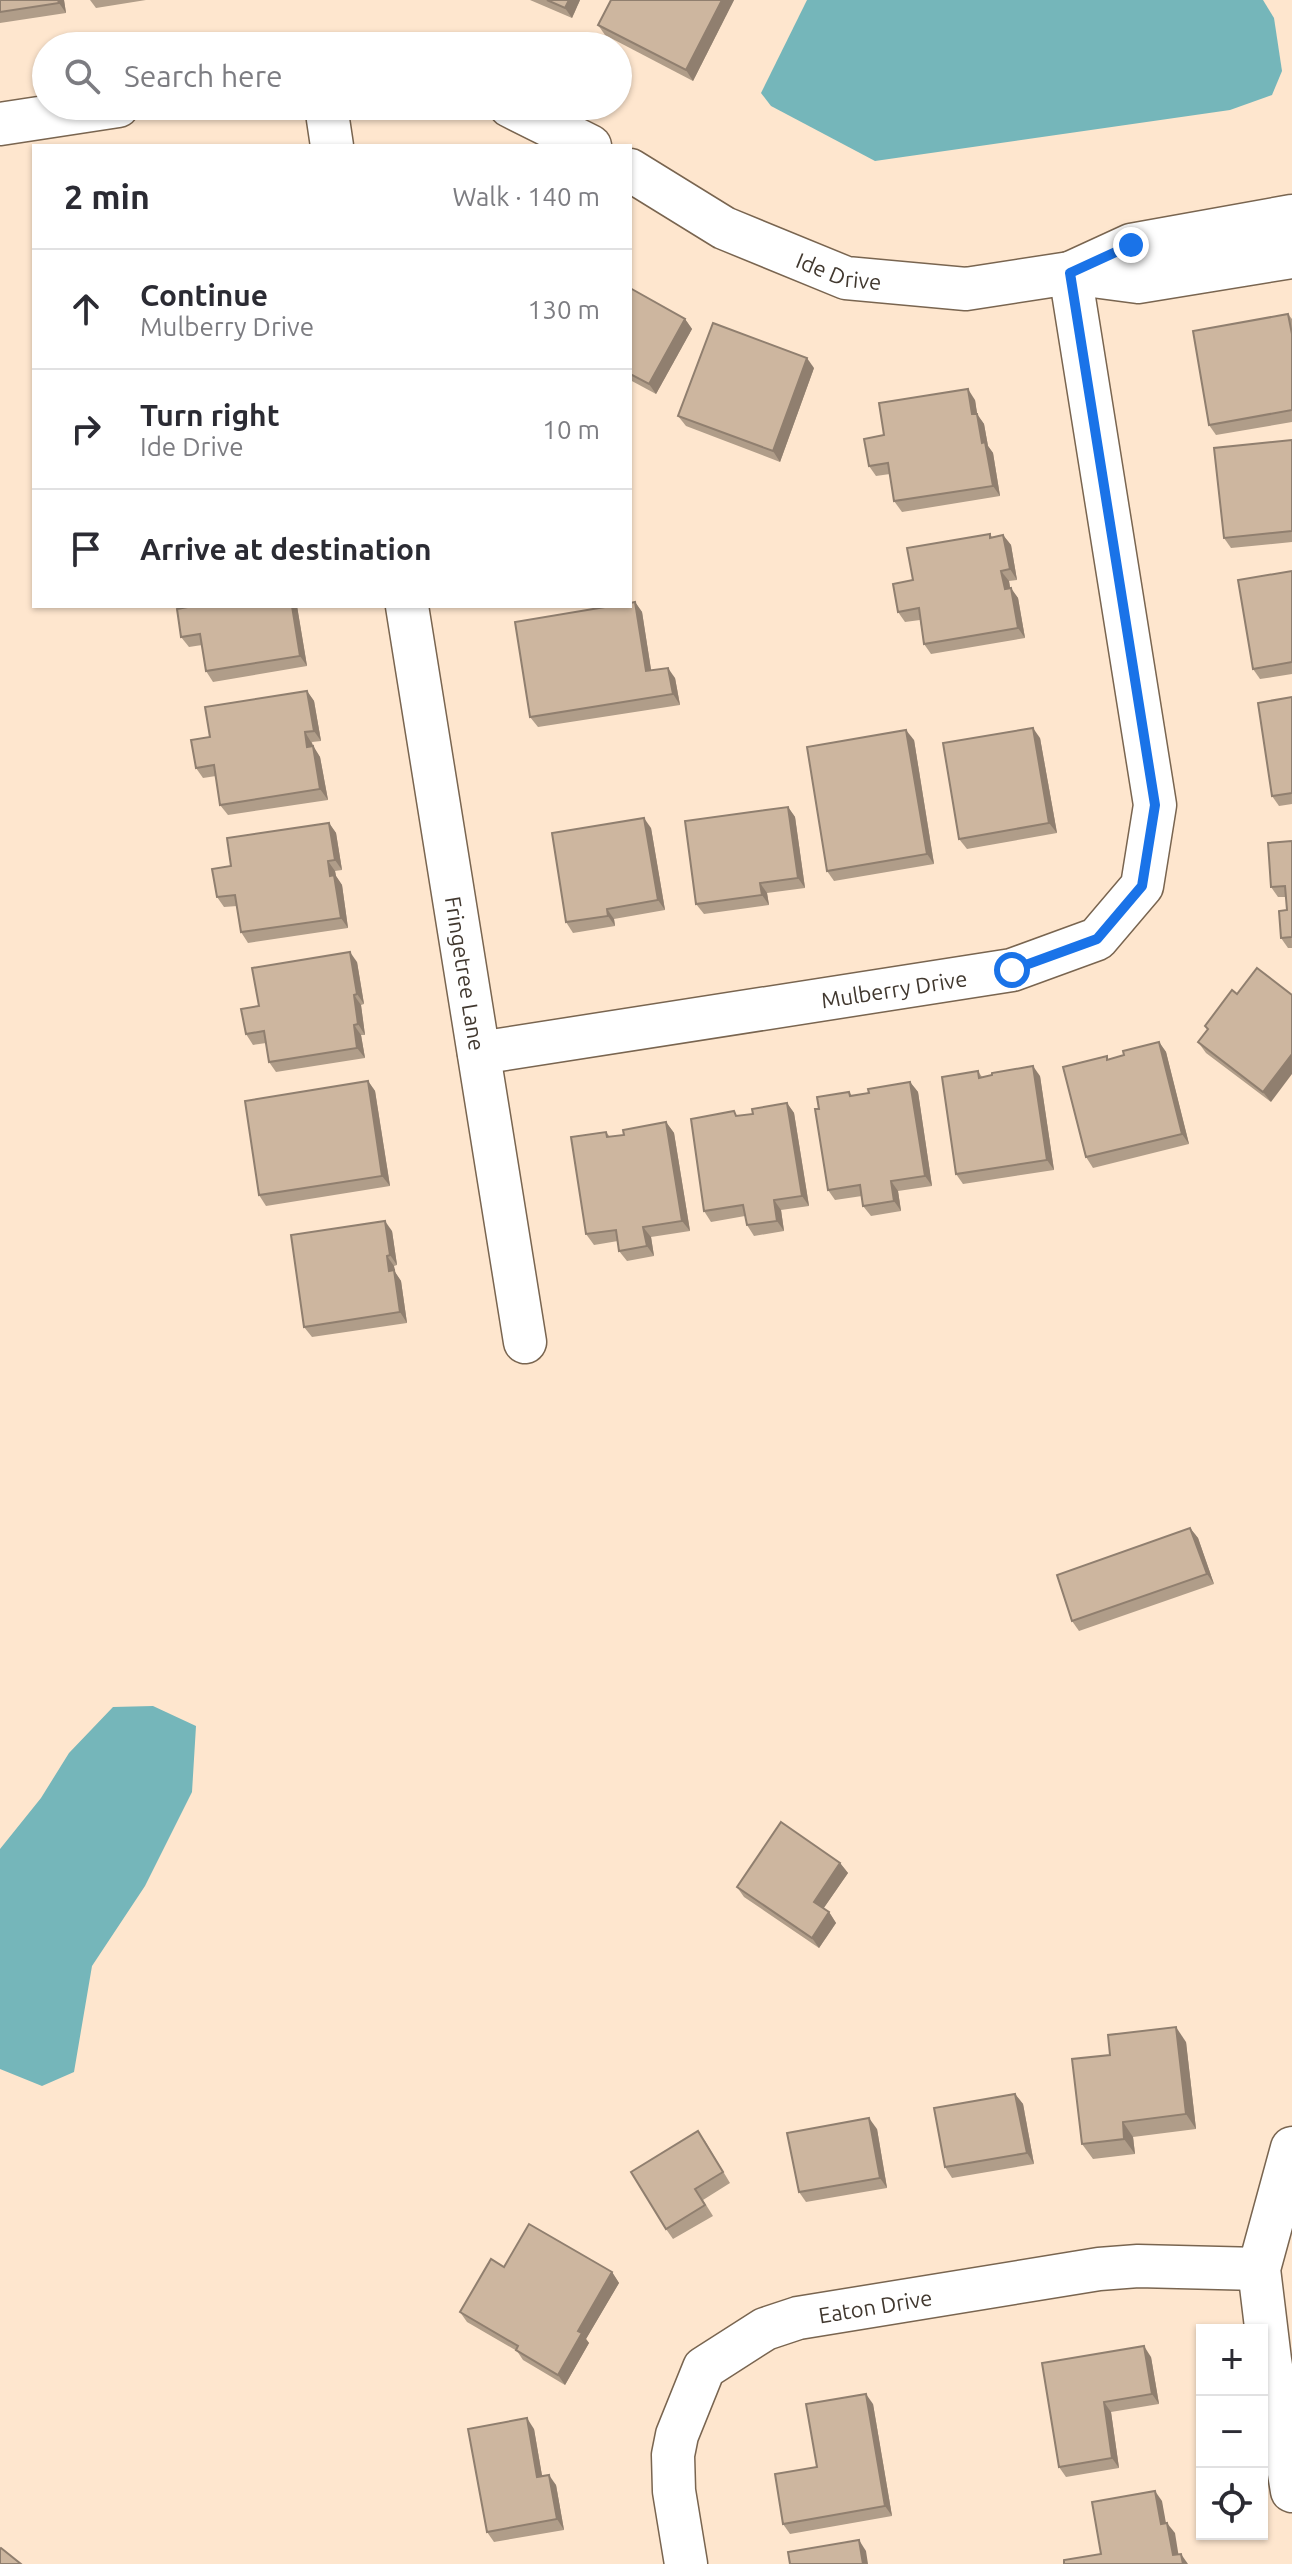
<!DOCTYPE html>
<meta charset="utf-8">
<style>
:root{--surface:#fff;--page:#f7f7f7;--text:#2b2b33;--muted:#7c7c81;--line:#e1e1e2}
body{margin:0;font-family:Ubuntu,sans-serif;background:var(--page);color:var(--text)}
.controls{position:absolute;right:24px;bottom:24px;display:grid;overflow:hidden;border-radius:0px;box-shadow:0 2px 6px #0004}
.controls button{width:72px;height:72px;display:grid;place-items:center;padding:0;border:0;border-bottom:2px solid var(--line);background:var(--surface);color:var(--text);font:40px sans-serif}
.stop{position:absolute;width:24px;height:24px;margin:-18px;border:6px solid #1a73e8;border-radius:50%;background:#fff}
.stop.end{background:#1a73e8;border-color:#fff;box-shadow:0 2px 8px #0008}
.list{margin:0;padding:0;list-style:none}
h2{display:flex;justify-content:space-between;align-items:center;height:104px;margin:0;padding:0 32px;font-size:34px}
h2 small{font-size:26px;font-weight:400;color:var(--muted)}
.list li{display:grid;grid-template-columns:52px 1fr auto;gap:24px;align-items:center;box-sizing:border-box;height:120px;padding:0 32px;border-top:2px solid var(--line)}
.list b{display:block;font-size:30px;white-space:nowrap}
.list p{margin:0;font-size:26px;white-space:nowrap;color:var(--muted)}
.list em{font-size:26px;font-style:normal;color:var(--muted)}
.icon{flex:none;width:44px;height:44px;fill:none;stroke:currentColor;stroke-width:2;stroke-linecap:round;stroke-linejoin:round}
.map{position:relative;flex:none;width:1292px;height:2564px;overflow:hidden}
.search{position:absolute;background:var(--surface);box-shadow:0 2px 6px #0004;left:32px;top:32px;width:600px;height:88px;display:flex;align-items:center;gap:20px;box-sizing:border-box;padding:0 28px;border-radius:44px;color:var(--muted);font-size:30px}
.panel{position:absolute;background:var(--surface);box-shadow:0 2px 6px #0004;left:32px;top:144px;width:600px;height:464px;border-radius:0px}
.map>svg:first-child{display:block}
</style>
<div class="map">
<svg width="1292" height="2564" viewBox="0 0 1292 2564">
<rect width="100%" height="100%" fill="#fee6ce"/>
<!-- water -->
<g fill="#75b6ba">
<polygon points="807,0 1263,0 1274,18 1282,71 1272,95 1230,110 875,161 771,106 761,93"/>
<polygon points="153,1706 196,1726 192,1792 145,1886 92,1966 74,2072 42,2086 0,2069 0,1849 41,1798 69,1753 113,1707"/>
</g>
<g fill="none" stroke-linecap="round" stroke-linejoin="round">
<!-- street casing -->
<g stroke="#796550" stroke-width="45">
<g id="street">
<polyline points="326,106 332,146"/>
<polyline points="510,106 590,146"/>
<polyline points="0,124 118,106"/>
<path id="s1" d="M630,170l94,58 122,50 120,11 104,-16 61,-28 161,-29"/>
<polyline points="1070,273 1138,282 1292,257"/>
<path id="s2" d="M407,606l118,736"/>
<path id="s3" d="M479,1053l533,-83 85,-31 45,-53 13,-81 -85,-532"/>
<polyline points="1292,2148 1259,2269 1270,2360 1292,2491"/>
<path id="s4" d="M686,2564l-12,-73 -1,-36 4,-20 27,-67 61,-39 33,-11 301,-49 39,-3 121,3"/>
</g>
</g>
<!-- street -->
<use href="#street" stroke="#fff" stroke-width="42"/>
</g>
<!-- wall -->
<g fill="#b09d89">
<polygon points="0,0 64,0 66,13 0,23"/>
<polygon points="90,0 146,0 96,8"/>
<polygon points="530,0 580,0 572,18"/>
<polygon points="611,0 734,0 693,81 605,35 598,25"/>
<polygon points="630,288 685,319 692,329 656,394 630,380"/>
<polygon points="1288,314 1292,319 1292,422 1216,435 1209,425"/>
<polygon points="814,368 780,462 686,426 678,416"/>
<polygon points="975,400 977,414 984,424 988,446 993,453 1000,496 902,512 894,501 890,474 876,476 869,466 884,435"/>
<polygon points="1292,440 1292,542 1231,548 1224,538"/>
<polygon points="990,534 992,537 1003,535 1011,545 1017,580 1009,581 1010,588 1018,598 1025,638 931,654 924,644 920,620 905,622 898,612 913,580"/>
<polygon points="1292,571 1292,674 1260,679 1253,669"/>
<polygon points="635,602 642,612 651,670 675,678 680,705 538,727 530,717"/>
<polygon points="297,606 307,666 213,682 206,671 202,645 189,647 181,637"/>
<polygon points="307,691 314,701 321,741 312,742 313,747 320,757 328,800 228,815 220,805 216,776 203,778 196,768 210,737"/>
<polygon points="1292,697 1292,804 1279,806 1272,796"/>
<polygon points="1040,738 1057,833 967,849 959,839"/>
<polygon points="914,740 934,864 834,881 827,871"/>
<polygon points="788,807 795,817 805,888 767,893 769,905 704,914 696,904"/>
<polygon points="329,823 336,833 342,870 335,871 336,876 342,885 348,928 248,943 241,932 237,906 224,907 217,897 231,866"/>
<polygon points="651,828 665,910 614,919 615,926 573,933 566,922"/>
<polygon points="1292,841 1292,948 1288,948 1281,938 1287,910 1286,897 1278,897 1271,887"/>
<polygon points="357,962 364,1004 361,1005 365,1035 361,1035 365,1058 276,1072 269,1062 266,1043 253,1045 246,1034 259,1006"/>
<polygon points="1232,990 1271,1102 1206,1053 1198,1042 1208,1030 1205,1026"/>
<polygon points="1159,1042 1166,1052 1189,1144 1093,1168 1086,1157 1109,1059 1124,1055"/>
<polygon points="978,1071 982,1077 1040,1076 1054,1170 963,1184 956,1174"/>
<polygon points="368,1081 375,1091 390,1186 266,1206 259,1195"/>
<polygon points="910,1082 918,1092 932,1186 898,1191 901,1211 871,1216 863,1206 862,1196 835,1200 828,1190 819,1109 849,1092 852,1096 869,1093"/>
<polygon points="787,1103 794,1113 809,1206 781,1210 784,1231 754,1236 747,1225 745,1216 711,1222 704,1211 734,1111 737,1116 753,1114"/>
<polygon points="666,1122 674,1133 690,1231 651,1237 654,1256 627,1261 619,1251 618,1241 594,1245 586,1234 606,1132 610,1137 624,1135"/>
<polygon points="392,1231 397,1265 394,1266 395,1272 401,1281 407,1323 312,1337 304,1327"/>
<polygon points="1190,1528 1198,1538 1214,1584 1079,1631 1072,1621"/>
<polygon points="840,1863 848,1873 823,1909 829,1912 836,1923 819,1948 744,1897 737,1887"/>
<polygon points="1186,2042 1196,2129 1133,2137 1135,2154 1093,2159 1082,2144 1110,2055"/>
<polygon points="1015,2094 1023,2104 1034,2164 952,2178 945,2167"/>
<polygon points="877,2129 887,2188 806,2202 799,2192"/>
<polygon points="705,2141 730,2183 703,2200 713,2216 673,2239 666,2229"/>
<polygon points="504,2267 612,2272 619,2283 586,2339 589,2343 565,2385 523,2360 517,2351 467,2322 460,2312"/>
<polygon points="1151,2357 1159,2404 1111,2412 1119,2468 1066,2477 1059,2467 1042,2363"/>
<polygon points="873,2404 892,2516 790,2534 783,2524 817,2467"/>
<polygon points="534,2429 542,2476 556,2485 564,2530 494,2542 487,2532"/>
</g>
<!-- shaded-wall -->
<g fill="#907f6f">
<polygon points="58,0 64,0 66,13 59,3"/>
<polygon points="569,0 580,0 572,18 565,8"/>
<polygon points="722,0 734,0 693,81 686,70"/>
<polygon points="685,319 692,329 656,394 649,384"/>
<polygon points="807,358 814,368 780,462 773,451"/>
<polygon points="968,389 975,400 979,425 972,414"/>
<polygon points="977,414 984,424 988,446 993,453 1000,496 993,486 982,443"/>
<polygon points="1003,535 1011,545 1017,580 1010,569"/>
<polygon points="1001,571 1009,581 1012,599 1005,589"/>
<polygon points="1011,588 1018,598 1025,638 1018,628"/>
<polygon points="635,602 642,612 653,682 646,671"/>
<polygon points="292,606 297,606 307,666 300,656"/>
<polygon points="668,668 675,678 680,705 673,694"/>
<polygon points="307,691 314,701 321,741 314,731"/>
<polygon points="1033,728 1040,738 1057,833 1049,823"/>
<polygon points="906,730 914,740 934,864 927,854"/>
<polygon points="305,732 320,757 328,800 320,789 307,747"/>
<polygon points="788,807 795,817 805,888 798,878"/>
<polygon points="644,818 651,828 665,910 658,900"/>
<polygon points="329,823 336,833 342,870 335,860"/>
<polygon points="328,861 335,871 336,876 342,885 348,928 341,918 330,876"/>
<polygon points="760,883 767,893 769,905 762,895"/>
<polygon points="607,909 614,919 615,926 608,916"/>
<polygon points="350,952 357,962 364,1004 357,994"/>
<polygon points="354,995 361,1005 365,1035 358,1024"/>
<polygon points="354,1025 361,1035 365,1058 357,1048"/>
<polygon points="1159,1042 1166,1052 1189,1144 1182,1134"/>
<polygon points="1292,1054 1292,1074 1271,1102 1263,1092"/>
<polygon points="1033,1066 1040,1076 1054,1170 1047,1160"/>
<polygon points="368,1081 375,1091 390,1186 382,1176"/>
<polygon points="910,1082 918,1092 932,1186 925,1176"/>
<polygon points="787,1103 794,1113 809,1206 802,1196"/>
<polygon points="666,1122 674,1133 690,1231 682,1221"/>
<polygon points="891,1181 898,1191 901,1211 894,1201"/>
<polygon points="774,1200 781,1210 784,1231 777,1221"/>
<polygon points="385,1221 392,1231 397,1265 390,1255"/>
<polygon points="643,1227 651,1237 654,1256 647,1246"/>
<polygon points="387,1256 394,1266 395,1272 401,1281 407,1323 400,1312 389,1271"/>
<polygon points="1190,1528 1198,1538 1214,1584 1207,1574"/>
<polygon points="840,1863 848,1873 821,1912 814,1902"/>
<polygon points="829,1912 836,1923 819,1948 812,1938"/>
<polygon points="1176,2027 1186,2042 1196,2129 1186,2114"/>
<polygon points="1015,2094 1023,2104 1034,2164 1027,2153"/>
<polygon points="869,2118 877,2129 887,2188 880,2178"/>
<polygon points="1123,2122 1133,2137 1135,2154 1124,2139"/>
<polygon points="612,2272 619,2283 586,2339 589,2343 565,2385 558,2375 578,2331"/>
<polygon points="1144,2346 1151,2357 1159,2404 1152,2394"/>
<polygon points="866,2394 873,2404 892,2516 885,2506"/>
<polygon points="1104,2402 1111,2412 1119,2468 1112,2458"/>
<polygon points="527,2418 534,2429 544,2487 537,2477"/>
<polygon points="549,2475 556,2485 564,2530 557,2519"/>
<polygon points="1155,2491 1162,2501 1168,2534 1161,2524"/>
<polygon points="1167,2523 1175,2533 1180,2564 1173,2555"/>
<polygon points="859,2540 866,2551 868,2564 863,2564"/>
<polygon points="1181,2554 1188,2564 1183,2564"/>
</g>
<!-- building -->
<g fill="#cdb69f" stroke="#907f6f" stroke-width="2">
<polygon points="0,0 58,0 59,3 0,12"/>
<polygon points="547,0 569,0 565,8"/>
<polygon points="611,0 722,0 686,70 598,25"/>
<polygon points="630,288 685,319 649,384 630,374"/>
<polygon points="1288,314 1292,334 1292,410 1209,425 1193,331"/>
<polygon points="713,323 807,358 773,451 678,416"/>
<polygon points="968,389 972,414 977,414 982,443 985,442 993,486 894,501 888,463 869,466 864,439 884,435 879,403"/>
<polygon points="1292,440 1292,531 1224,538 1214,448"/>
<polygon points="990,534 990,538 1003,535 1010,569 1001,571 1005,589 1011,588 1018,628 924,644 919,608 898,612 893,584 913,580 907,548"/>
<polygon points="1292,571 1292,662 1253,669 1238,580"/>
<polygon points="635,602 646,671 668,668 673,694 530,717 515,622 611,606 630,606 630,603"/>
<polygon points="193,606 292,606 300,656 206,671 200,634 181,637 177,609"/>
<polygon points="307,691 314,731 305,732 307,747 313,746 320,789 220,805 214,765 196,768 191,740 210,737 205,707"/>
<polygon points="1292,697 1292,793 1272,796 1258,703"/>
<polygon points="1033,728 1049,823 959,839 943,743"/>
<polygon points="906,730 927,854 827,871 807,747"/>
<polygon points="788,807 798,878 760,883 762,895 696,904 685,821"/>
<polygon points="644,818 658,900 607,909 608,916 566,922 552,833"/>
<polygon points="329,823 335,860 328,861 330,876 334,875 341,918 241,932 235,895 217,897 212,869 231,866 227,838"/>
<polygon points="1292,841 1292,937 1281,938 1279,911 1287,910 1285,886 1271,887 1268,843"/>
<polygon points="350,952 357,994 354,995 358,1024 354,1025 357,1048 269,1062 264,1031 246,1034 241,1009 259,1006 252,968"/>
<polygon points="1257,968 1292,995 1292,1054 1263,1092 1198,1042 1208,1029 1205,1026 1232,990 1237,994"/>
<polygon points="1159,1042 1182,1134 1086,1157 1063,1067 1107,1056 1107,1060 1124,1055 1123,1051"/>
<polygon points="1033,1066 1047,1160 956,1174 942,1077 978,1071 979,1078 992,1075 992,1073"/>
<polygon points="368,1081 382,1176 259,1195 245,1101"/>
<polygon points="910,1082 925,1176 891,1181 894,1201 863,1206 860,1185 828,1190 815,1109 819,1109 817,1097 849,1092 850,1096 869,1093 868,1089"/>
<polygon points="787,1103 802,1196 774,1200 777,1221 747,1225 743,1205 704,1211 691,1119 734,1111 736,1116 753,1114 752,1109"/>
<polygon points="666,1122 682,1221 643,1227 647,1246 619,1251 616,1230 586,1234 571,1137 606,1132 607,1137 624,1135 623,1130"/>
<polygon points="385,1221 390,1255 387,1256 389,1271 394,1270 400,1312 304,1327 291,1235"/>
<polygon points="1190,1528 1207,1574 1072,1621 1057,1575"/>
<polygon points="781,1822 840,1863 814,1902 829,1912 812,1938 737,1887"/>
<polygon points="1176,2027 1186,2114 1123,2122 1124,2139 1082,2144 1072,2059 1110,2055 1108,2035"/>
<polygon points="1015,2094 1027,2153 945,2167 934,2108"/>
<polygon points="869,2118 880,2178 799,2192 787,2133"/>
<polygon points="698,2131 723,2172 695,2189 705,2205 666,2229 631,2172"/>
<polygon points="529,2224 612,2272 578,2331 582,2333 558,2375 516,2350 518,2346 460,2312 491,2259 504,2267"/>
<polygon points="1144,2346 1152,2394 1104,2402 1112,2458 1059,2467 1042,2363"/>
<polygon points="866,2394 885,2506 783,2524 775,2474 817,2467 806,2404"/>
<polygon points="527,2418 537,2477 549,2475 557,2519 487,2532 468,2429"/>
<polygon points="1155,2491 1161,2524 1167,2523 1173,2555 1181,2554 1183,2564 1064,2564 1064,2560 1101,2554 1092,2502"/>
<polygon points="859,2540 863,2564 790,2564 788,2552"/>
<polygon points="1,2548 21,2564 0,2564 0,2549"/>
</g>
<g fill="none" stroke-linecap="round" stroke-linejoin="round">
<!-- route -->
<polyline stroke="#1a73e8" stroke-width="10" points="1012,970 1097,939 1142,886 1155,805 1070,273 1131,245"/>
</g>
<g text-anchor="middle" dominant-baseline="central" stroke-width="8" stroke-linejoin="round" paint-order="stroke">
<!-- street labels -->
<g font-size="22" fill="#41382f" stroke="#fee6ce">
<text stroke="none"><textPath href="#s1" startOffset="234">Ide Drive</textPath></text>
<text stroke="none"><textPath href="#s2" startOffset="372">Fringetree Lane</textPath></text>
<text stroke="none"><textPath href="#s3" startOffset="420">Mulberry Drive</textPath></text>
<text stroke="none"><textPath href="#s4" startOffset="388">Eaton Drive</textPath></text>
</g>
</g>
</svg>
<div class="controls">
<button>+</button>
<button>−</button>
<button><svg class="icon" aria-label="locate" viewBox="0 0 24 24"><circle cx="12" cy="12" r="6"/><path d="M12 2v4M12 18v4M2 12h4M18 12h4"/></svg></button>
</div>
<div class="stop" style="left:1012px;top:970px"></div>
<div class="stop end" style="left:1131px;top:245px"></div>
<div class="search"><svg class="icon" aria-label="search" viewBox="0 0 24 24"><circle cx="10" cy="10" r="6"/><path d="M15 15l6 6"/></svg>Search here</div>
<section class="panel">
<h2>2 min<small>Walk · 140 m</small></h2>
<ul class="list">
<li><svg class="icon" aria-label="ahead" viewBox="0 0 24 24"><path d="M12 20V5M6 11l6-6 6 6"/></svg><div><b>Continue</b><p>Mulberry Drive</p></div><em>130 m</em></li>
<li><svg class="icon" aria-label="right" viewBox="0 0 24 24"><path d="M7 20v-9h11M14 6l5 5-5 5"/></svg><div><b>Turn right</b><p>Ide Drive</p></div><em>10 m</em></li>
<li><svg class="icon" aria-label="arrive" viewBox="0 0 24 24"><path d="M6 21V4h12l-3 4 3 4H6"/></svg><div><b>Arrive at destination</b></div></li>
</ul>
</section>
</div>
